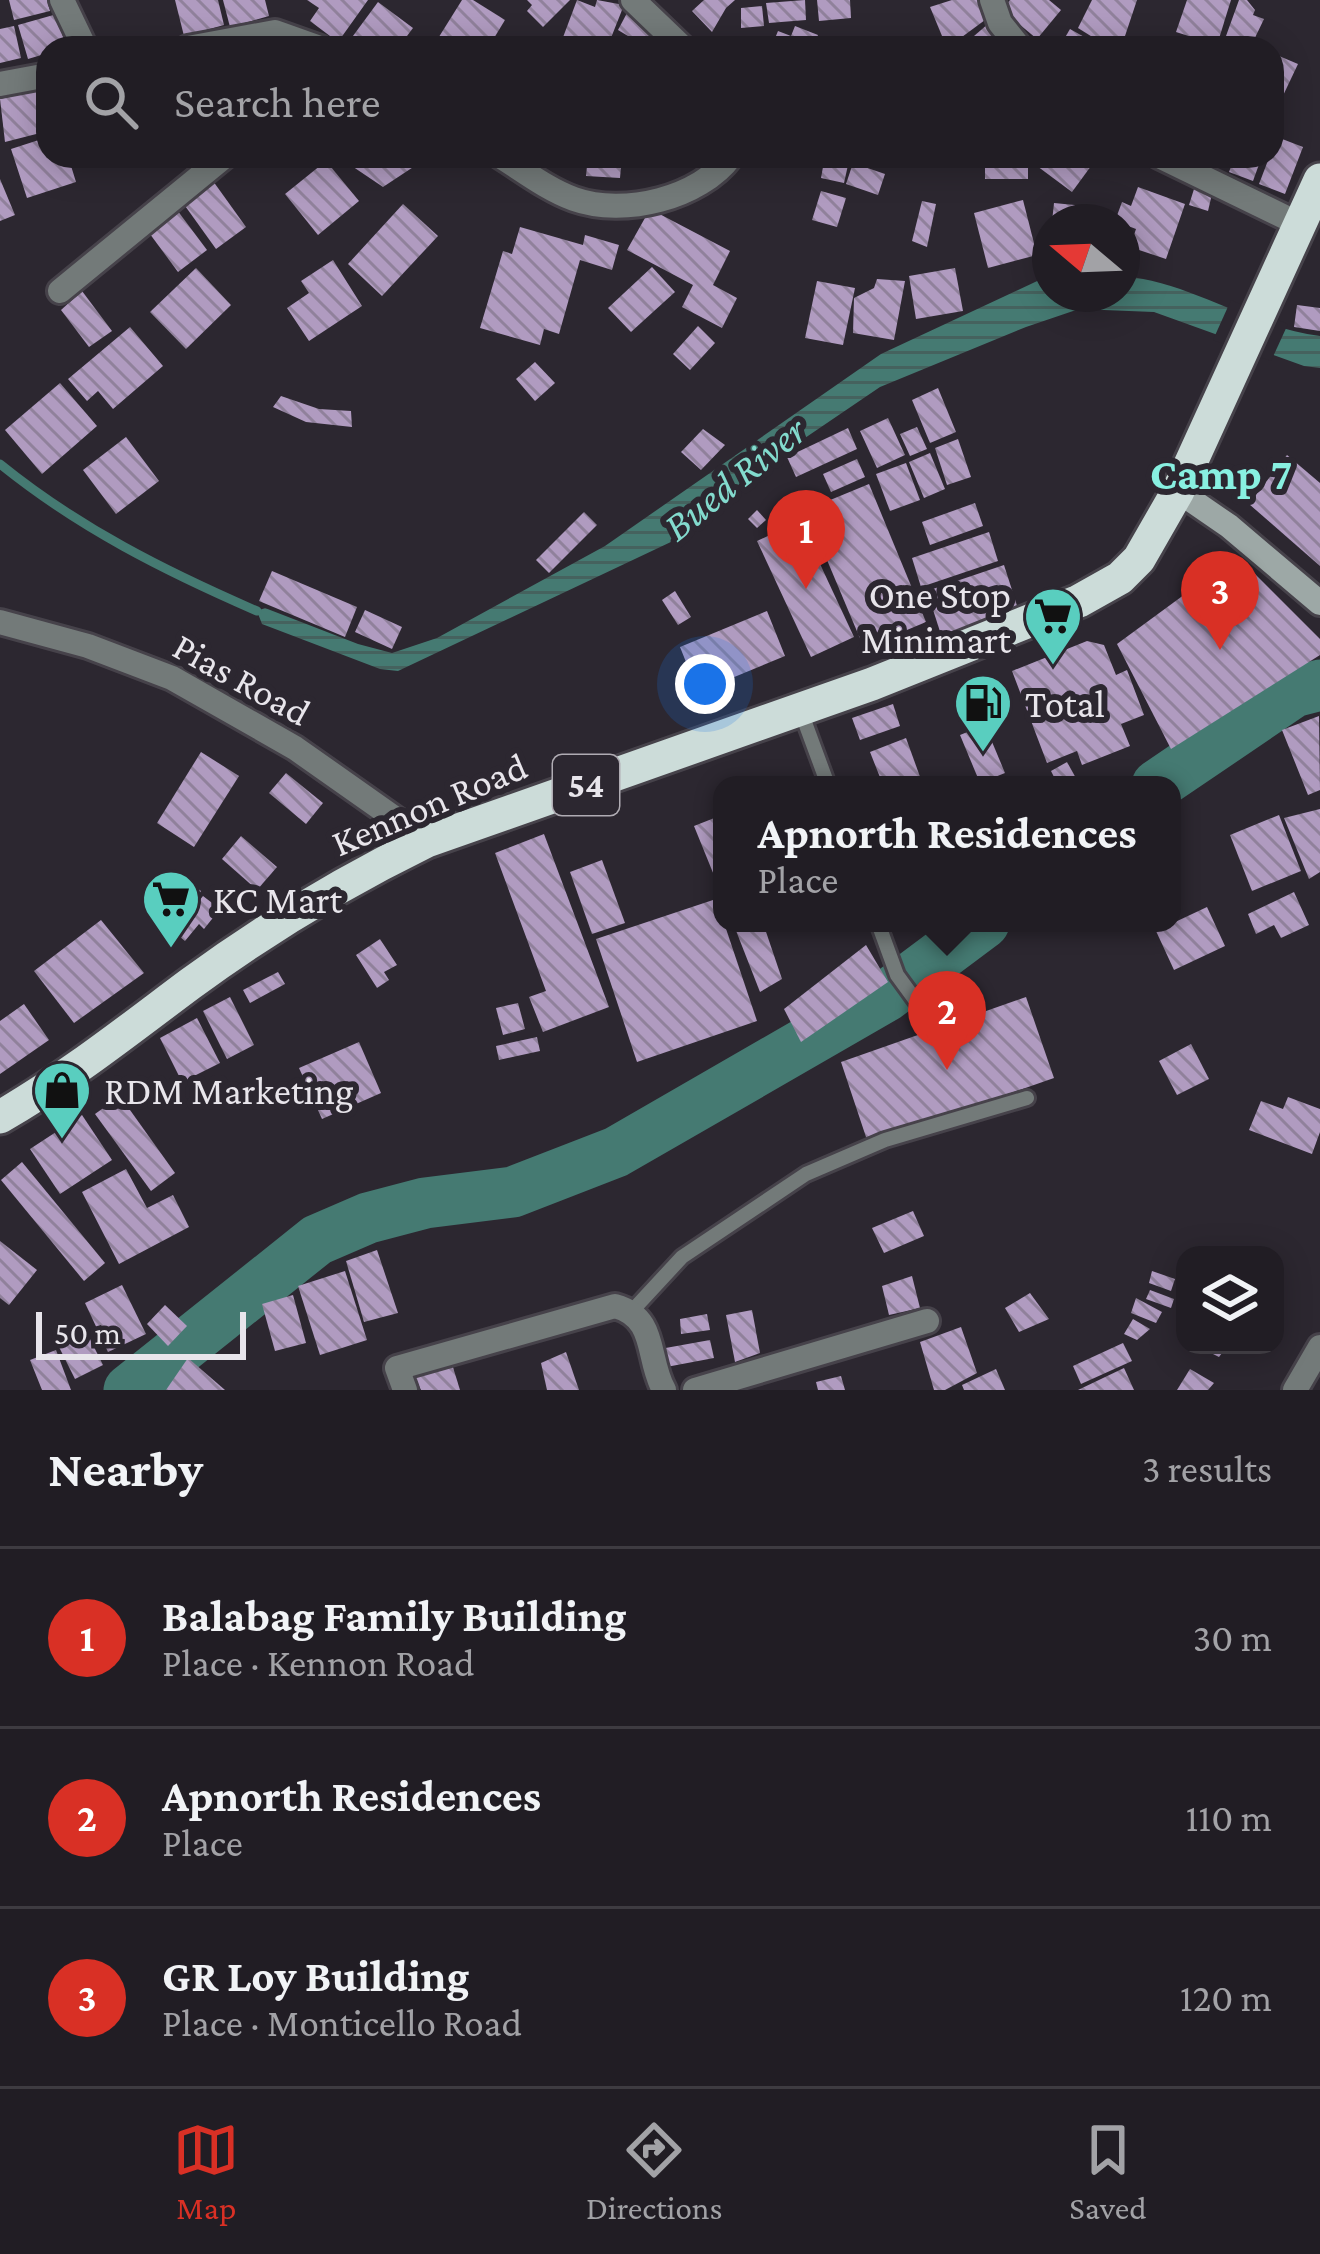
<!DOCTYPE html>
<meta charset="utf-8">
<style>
:root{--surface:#211d24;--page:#29262c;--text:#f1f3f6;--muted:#a2a2a6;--line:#3e3b41;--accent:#d93025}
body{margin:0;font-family:"Crimson Pro",serif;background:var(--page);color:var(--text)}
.controls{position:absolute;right:36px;bottom:36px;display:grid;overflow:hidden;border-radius:24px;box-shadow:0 6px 30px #0003}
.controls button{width:108px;height:108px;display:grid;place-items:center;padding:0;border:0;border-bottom:3px solid var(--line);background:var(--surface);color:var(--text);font:60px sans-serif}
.compass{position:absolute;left:1032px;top:204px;width:108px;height:108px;border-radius:50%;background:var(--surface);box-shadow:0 6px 30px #0003;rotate:289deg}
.scale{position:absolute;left:36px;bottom:30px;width:210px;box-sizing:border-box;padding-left:12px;border:6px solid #e8e5eb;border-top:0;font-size:33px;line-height:42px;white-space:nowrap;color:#e8e5eb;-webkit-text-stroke:9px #2c2730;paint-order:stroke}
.you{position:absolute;left:705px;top:684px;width:42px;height:42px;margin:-30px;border:9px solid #fff;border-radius:50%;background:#1a73e8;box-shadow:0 0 0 18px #1a73e833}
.badge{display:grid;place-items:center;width:78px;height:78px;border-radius:50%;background:var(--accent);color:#fff;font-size:39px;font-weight:700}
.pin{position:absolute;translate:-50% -99px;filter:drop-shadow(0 3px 6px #0008)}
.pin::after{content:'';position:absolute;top:63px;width:42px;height:36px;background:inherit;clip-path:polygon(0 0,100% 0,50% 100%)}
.popup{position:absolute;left:713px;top:776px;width:468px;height:156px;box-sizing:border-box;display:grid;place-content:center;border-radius:24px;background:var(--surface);filter:drop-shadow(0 3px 9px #0005);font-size:39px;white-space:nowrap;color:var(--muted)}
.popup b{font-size:45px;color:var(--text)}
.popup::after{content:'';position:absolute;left:50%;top:100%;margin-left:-24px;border:24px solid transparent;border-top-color:var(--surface)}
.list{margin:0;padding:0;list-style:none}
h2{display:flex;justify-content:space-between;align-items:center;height:156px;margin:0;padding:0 48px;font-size:51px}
h2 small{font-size:39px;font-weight:400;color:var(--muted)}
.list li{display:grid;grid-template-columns:78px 1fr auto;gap:36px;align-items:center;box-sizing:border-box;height:180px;padding:0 48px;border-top:3px solid var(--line)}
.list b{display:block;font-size:45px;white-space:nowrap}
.list p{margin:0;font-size:39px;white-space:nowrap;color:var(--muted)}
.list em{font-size:39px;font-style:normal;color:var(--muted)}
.icon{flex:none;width:66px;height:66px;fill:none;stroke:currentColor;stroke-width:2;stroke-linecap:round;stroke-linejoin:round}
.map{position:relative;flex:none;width:1320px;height:1390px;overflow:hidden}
.search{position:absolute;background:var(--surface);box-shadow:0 6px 30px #0003;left:36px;right:36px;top:36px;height:132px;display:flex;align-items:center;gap:30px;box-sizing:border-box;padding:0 42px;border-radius:36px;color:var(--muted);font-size:45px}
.sheet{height:696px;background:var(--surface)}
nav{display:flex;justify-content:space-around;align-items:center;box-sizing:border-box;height:168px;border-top:3px solid var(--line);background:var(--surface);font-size:33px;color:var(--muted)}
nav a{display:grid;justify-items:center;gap:6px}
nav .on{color:var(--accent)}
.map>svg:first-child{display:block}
</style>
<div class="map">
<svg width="1320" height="1390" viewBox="0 0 1320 1390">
<defs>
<pattern id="water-rules" width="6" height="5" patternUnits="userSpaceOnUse" patternTransform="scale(3)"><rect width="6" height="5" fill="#457a72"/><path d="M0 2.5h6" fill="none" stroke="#45625e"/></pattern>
<pattern id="building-back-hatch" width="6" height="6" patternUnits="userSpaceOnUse" patternTransform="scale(3)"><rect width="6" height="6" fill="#b09bc0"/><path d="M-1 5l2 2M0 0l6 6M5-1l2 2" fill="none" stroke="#90819b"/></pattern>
</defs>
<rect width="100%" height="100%" fill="#2c2730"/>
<!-- water -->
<path fill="url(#water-rules)" d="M1050,275v19h72v-18c71,6 129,52 198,60v32l-16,-2 -150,-54 -75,-3 -53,18 -146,60 -106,72 -82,73 -294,139 -18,-2 -118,-45 -5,-13 8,-3 93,36 34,9 45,-15 168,-92 276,-192z"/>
<!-- pier -->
<polygon fill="#2c2730" points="1231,300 1288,324 1271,361 1213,340"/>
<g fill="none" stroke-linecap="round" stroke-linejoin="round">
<!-- stream -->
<path stroke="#457a72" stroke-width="9" d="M0,464c79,64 165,107 257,147"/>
<!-- river -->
<g stroke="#457a72" stroke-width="51">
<polyline points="1157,785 1294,692 1320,685"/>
<polyline points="129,1390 317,1240 368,1218 425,1203 513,1192 616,1152 885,997 984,923"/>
</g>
</g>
<!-- building -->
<g fill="url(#building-back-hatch)">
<polygon points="9,0 47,0 50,11 14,20"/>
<polygon points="175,0 218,0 224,25 184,36"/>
<polygon points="223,0 265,0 269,16 230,27"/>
<polygon points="307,0 368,0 338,42 310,21 319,8"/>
<polygon points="462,0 473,0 505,20 488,48 432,48"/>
<polygon points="527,0 570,0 543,27 527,11 532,5"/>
<polygon points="577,0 595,7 597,0 624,5 607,48 559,48"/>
<polygon points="704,0 735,0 726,8 712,32 692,11"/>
<polygon points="805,0 806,20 769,23 766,3"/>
<polygon points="817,0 850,0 851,18 819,21"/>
<polygon points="952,0 978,0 985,20 947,48 930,7"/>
<polygon points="1010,0 1049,0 1061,10 1037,39 1002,10"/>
<polygon points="1092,0 1137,0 1121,48 1110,48 1078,28"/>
<polygon points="1187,0 1231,0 1217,45 1176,32"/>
<polygon points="1239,0 1247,0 1255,10 1253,15 1264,19 1252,44 1226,36"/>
<polygon points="378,2 413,28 398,48 361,48 350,40"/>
<polygon points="762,6 764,26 741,28 741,8"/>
<polygon points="627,13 656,38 648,48 618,30"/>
<polygon points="57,14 66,48 48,48 48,53 28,59 18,25"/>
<polygon points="988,24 1008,48 971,48 967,42"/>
<polygon points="14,26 21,58 0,63 0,29"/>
<polygon points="795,26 818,35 815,42 830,48 771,48 778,31 791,36"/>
<polygon points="1070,29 1104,48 1059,48"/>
<polygon points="1272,53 1298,64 1280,102 1272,99"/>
<polygon points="48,87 48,131 5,142 0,99"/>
<polygon points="48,137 48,156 68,156 76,182 27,198 11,149"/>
<polygon points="1277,137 1303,147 1285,194 1259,184"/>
<polygon points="337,156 430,156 383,187"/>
<polygon points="588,156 622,156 620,178 586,176"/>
<polygon points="825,156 850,156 844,183 821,178"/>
<rect x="985" y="156" width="43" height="23"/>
<polygon points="1044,156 1087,156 1094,162 1072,192 1037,166"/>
<polygon points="1235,156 1262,156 1253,181 1229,172"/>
<polygon points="326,161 359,201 318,235 285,194"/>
<polygon points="853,163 885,174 878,195 846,184"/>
<polygon points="0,179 15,215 0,221"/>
<polygon points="213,181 246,227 216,249 183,203"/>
<polygon points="1138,187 1185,204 1166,259 1130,247 1136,229 1115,221 1122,202 1131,206"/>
<polygon points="1194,189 1212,194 1208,211 1189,205"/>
<polygon points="821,191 846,198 837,227 812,220"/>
<polygon points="1023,200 1037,255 988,268 974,213"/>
<polygon points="922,201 936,204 927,247 912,241"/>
<polygon points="1054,203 1095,207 1093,222 1052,222"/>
<polygon points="403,204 438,236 382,296 348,264"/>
<polygon points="174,206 207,250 178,272 147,230"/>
<polygon points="650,209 730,251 713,285 737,298 722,328 682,307 693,285 627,250"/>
<polygon points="520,227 583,245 585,235 619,245 612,270 580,260 559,334 544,329 540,345 480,328 503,251 512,254"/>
<polygon points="333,260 362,306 309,341 287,308 309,293 301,281"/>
<polygon points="652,267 675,292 631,332 608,308"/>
<polygon points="196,268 231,305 186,349 150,312"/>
<polygon points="955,268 963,311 916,319 909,276"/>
<polygon points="877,279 905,281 894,340 853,333 854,298 874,288"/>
<polygon points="817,281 855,288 843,345 805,338"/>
<polygon points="82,291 112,331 89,347 61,310"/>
<polygon points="1297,305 1320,308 1320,331 1294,327"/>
<polygon points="698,326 715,343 690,370 673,354"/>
<polygon points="130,327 163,366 113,409 98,391 87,401 68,379"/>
<polygon points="535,362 555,383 535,401 516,379"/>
<polygon points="60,383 97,426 42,474 5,430"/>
<polygon points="938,388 956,432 930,443 912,400"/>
<polygon points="281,396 319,409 351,411 352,427 306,422 273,407"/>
<polygon points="888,418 905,455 877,468 860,431"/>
<polygon points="917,427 927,449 910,456 900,434"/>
<polygon points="848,428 857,449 796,477 787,457"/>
<polygon points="703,429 725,445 701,470 681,452"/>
<polygon points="126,437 159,481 116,514 83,470"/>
<polygon points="958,439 971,477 947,485 935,448"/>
<polygon points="930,453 945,489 924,498 909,462"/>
<polygon points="1287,455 1320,483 1320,566 1249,504"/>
<polygon points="857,459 865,477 831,492 823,474"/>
<polygon points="906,463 920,500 890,511 876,474"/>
<polygon points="869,484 926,622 864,648 806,510"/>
<polygon points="975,503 983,526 930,545 922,522"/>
<polygon points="757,510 766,520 757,528 748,519"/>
<polygon points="584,512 597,525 549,573 536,560"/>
<polygon points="800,521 854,637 811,657 757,541"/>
<polygon points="989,532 998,561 921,587 912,558"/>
<polygon points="1237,556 1320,639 1320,655 1171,749 1117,644"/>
<polygon points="1004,565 1021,618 944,644 927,591"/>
<polygon points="272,571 357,607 345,637 259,601"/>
<polygon points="675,591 691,617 678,625 662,600"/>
<polygon points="365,610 402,627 392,649 355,632"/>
<polygon points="767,611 785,656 698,692 680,647"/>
<polygon points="1087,641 1104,645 1116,675 1127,670 1144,715 1121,724 1130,746 1082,765 1077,751 1047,763 1012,671"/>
<polygon points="893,704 900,726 860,740 852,718"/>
<polygon points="1319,716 1320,790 1308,795 1282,730"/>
<polygon points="985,725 1005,773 980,783 960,735"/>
<polygon points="906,738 923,785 883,785 870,752"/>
<polygon points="201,752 239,776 194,847 157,823"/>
<polygon points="1067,762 1077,780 1058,785 1051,771"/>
<polygon points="286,773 323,803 306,824 269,793"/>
<polygon points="1320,809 1320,872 1309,879 1284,818"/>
<polygon points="722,815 722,895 694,826"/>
<polygon points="1279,815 1301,871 1252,891 1230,835"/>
<polygon points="544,834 609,1007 543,1032 529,997 546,991 495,853"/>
<polygon points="241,836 277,867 257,890 222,859"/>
<polygon points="602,860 625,923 592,934 570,872"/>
<polygon points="181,877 201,891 171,931 151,916"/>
<polygon points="1294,892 1309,925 1281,938 1274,925 1256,934 1248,914"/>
<polygon points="203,896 220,909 204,929 199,924 185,941 174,932"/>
<polygon points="716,899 757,1021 637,1062 596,939"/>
<polygon points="1207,907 1225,946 1174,970 1156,931"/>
<polygon points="101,920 144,973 74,1023 34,971"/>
<polygon points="733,923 763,923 782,979 760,992"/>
<polygon points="380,939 397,965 384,972 389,980 377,988 356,955"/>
<polygon points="866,945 888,982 801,1042 784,1009"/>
<polygon points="278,972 285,984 250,1003 243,990"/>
<polygon points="230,997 254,1045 227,1059 203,1011"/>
<polygon points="1026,997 1054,1078 868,1143 841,1062"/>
<polygon points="518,1003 525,1029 503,1035 496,1008"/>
<polygon points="24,1004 49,1040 0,1074 0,1021"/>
<polygon points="197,1018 220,1063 182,1082 160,1038"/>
<polygon points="537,1037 540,1051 499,1060 496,1046"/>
<polygon points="359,1042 381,1093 322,1119 299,1068"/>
<polygon points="1191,1044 1209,1079 1177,1095 1159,1061"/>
<polygon points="120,1096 175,1173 151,1191 95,1114"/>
<polygon points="1288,1097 1320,1109 1320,1132 1312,1154 1249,1130 1261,1101 1283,1109"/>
<polygon points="82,1115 112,1160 60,1194 30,1149"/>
<polygon points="22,1162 105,1263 84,1281 1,1180"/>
<polygon points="126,1169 147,1208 173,1195 189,1227 119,1264 82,1192"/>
<polygon points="913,1211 924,1236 884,1253 872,1228"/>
<polygon points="0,1241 37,1270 9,1305 0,1298"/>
<polygon points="377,1250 398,1313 364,1322 346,1261"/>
<polygon points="345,1271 367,1340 320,1355 298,1286"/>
<polygon points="1152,1271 1175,1279 1171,1291 1149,1283"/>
<polygon points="912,1276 920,1308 889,1315 882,1286"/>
<polygon points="122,1285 146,1334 108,1352 85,1303"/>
<polygon points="1150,1290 1174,1299 1171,1308 1146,1299"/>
<polygon points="1030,1293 1049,1319 1019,1332 1005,1308"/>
<polygon points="293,1295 306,1343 275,1351 262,1304"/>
<polygon points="1136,1298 1162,1312 1156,1323 1131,1313"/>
<polygon points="165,1305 187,1326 168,1346 147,1324"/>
<polygon points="752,1310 760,1353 735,1362 726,1315"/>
<polygon points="707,1314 710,1330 681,1334 680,1319"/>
<polygon points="1133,1319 1150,1329 1137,1340 1124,1334"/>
<polygon points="81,1321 103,1365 75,1379 53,1335"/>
<polygon points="961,1327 977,1373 945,1390 934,1390 920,1342"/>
<polygon points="710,1340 714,1358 661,1368 660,1349"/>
<polygon points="1123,1343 1132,1361 1081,1384 1073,1366"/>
<polygon points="1195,1345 1228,1345 1219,1357"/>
<polygon points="56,1350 71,1390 42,1390 30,1360"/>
<polygon points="566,1352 579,1390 547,1390 541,1363"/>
<polygon points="188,1358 225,1390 166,1390"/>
<polygon points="452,1364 460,1390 421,1390 415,1377"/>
<polygon points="1124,1368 1134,1390 1078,1390"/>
<polygon points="996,1369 1005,1390 964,1390 962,1385"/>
<polygon points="1190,1369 1214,1383 1208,1390 1177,1390"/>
<polygon points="841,1376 845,1390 818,1390 816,1382"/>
</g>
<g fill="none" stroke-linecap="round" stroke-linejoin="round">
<!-- service casing -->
<g stroke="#46424a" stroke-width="20">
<g id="service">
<polyline points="800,709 828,785"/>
<polyline points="878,923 897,975 924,1012"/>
<polyline points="632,1311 682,1257 806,1174 885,1140 1027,1098"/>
</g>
</g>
<!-- minor casing -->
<g stroke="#46424a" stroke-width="30">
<g id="minor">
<polyline points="62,0 85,48"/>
<polyline points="633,0 683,48"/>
<polyline points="992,0 1000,23 1020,48"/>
<polyline points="188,48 275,32 320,48"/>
<polyline points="0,84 48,75"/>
<path d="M500,156c24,15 47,33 74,43 50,18 126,-1 157,-43"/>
<polyline points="1159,156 1301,225"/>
<polyline points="60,291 225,156"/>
<polyline points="0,622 88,646 172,678 295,748 427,841"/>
<path d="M405,1390l-8,-22 218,-62c43,12 31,52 49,84"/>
<polyline points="695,1390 927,1321"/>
<polyline points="1295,1390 1320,1347"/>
</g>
</g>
<!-- secondary casing -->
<g stroke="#46424a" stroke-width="30">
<polyline id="secondary" points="1178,491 1229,526 1320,603"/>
</g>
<!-- trunk casing -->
<g stroke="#46424a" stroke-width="39">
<path id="trunk" d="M0,1117c68,-39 127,-86 190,-133 75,-55 153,-102 237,-143l445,-157 207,-83 41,-23 19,-19 39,-68 142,-311"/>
</g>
<!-- service -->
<use href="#service" stroke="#737a79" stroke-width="14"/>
<!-- minor -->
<use href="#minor" stroke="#737a79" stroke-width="24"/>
<!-- secondary -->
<use href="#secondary" stroke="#9da8a6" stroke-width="24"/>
<!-- trunk -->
<use href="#trunk" stroke="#ccdcd9" stroke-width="33"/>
</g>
<!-- icons -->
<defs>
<g id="supermarket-pin" transform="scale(3)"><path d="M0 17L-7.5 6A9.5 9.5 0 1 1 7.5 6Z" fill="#59cebf" stroke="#2c2730"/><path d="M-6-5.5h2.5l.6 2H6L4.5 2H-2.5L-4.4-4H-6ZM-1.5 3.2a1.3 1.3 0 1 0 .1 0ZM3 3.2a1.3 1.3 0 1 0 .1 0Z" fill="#111"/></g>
<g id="fuel-pin" transform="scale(3)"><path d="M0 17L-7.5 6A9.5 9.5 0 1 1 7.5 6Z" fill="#59cebf" stroke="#2c2730"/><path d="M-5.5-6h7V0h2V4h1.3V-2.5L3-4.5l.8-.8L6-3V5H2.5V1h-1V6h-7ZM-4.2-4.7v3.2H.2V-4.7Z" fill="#111"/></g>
<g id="shop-pin" transform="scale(3)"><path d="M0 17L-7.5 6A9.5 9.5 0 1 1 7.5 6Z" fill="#59cebf" stroke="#2c2730"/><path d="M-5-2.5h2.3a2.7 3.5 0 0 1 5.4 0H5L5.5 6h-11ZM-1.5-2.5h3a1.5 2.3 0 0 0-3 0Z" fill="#111"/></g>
</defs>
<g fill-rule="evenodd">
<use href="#supermarket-pin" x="1053" y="616"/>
<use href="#fuel-pin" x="983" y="703"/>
<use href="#supermarket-pin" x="171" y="899"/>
<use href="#shop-pin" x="62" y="1090"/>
</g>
<g text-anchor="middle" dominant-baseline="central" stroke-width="12" stroke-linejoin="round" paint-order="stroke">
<!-- shield labels -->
<rect fill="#2c2730" stroke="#b0acb3" stroke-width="3" x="553" y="755" width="66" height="60" rx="9"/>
<g font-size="36" font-weight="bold" fill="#e8e5eb">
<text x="586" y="785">54</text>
</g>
<!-- poi labels -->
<g font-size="39" fill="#e8e5eb" stroke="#2c2730" text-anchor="start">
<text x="1011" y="594" text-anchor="end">One Stop<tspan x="1011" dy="45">Minimart</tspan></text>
<text x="1025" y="703">Total</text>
<text x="213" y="899">KC Mart</text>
<text x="104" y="1090">RDM Marketing</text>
</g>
<!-- street labels -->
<g font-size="39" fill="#e8e5eb" stroke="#2c2730">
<text transform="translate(242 679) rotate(29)">Pias Road</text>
<text transform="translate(429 804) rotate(-23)">Kennon Road</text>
</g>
<!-- water labels -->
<g font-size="42" font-style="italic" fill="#83dbce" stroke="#2c2730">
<text transform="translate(734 478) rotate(-39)">Bued River</text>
</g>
<!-- quarter labels -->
<g font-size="45" font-weight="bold" fill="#88f0e1" stroke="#2c2730">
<text x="1221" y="474">Camp 7</text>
</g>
</g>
</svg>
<div class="controls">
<button><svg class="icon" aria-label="layers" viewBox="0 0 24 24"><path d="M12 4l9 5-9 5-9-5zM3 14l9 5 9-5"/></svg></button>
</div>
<svg class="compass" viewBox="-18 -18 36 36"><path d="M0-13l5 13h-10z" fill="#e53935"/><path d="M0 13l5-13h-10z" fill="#a2a2a6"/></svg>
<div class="scale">50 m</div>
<div class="you"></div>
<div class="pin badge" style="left:806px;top:589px">1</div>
<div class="pin badge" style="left:947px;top:1070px">2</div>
<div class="popup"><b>Apnorth Residences</b>Place</div>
<div class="pin badge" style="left:1220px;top:650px">3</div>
<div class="search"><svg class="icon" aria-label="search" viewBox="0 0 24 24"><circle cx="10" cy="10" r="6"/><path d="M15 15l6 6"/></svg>Search here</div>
</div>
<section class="sheet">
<h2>Nearby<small>3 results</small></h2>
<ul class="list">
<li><span class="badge">1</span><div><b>Balabag Family Building</b><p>Place · Kennon Road</p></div><em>30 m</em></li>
<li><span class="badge">2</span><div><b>Apnorth Residences</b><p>Place</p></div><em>110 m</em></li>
<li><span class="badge">3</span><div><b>GR Loy Building</b><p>Place · Monticello Road</p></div><em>120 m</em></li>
</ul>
</section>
<nav>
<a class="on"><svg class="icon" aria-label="map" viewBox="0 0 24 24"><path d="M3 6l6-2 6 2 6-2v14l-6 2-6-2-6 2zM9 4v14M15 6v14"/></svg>Map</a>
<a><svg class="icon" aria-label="directions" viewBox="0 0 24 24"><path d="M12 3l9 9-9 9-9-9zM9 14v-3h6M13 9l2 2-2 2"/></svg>Directions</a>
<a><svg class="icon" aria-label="saved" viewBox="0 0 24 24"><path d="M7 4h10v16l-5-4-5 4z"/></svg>Saved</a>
</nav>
